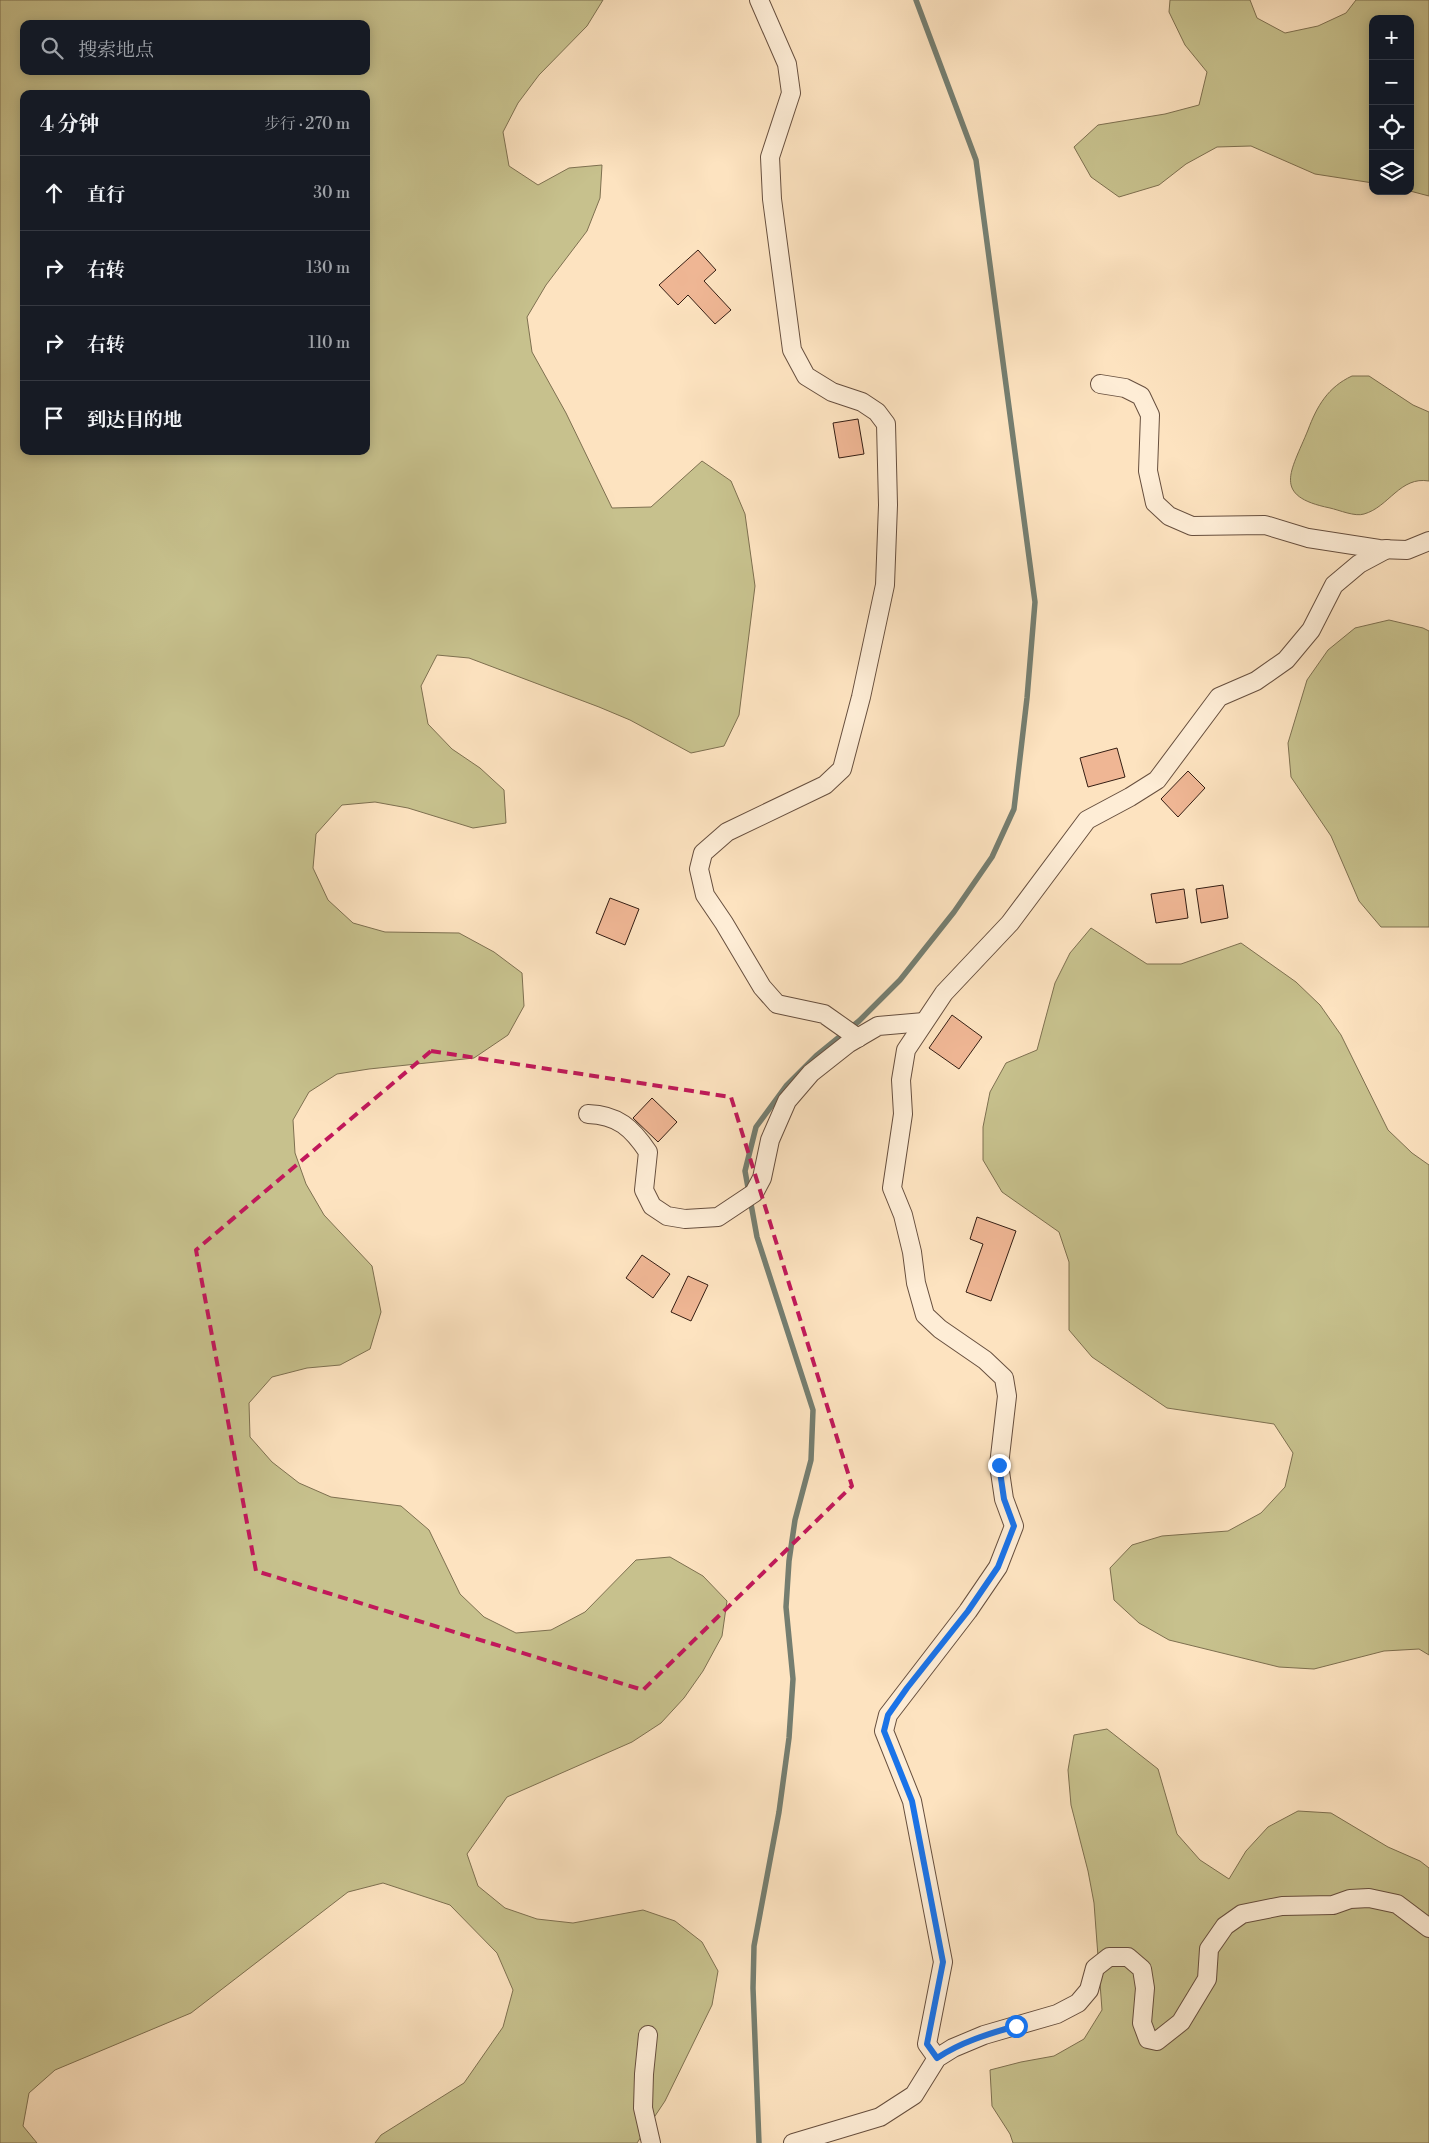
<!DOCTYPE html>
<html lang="zh">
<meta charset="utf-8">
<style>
:root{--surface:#171b24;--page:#20242c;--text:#f1f3f6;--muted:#9ea1a6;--line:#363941}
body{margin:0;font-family:"Libre Bodoni","Noto Serif SC",serif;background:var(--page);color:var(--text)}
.controls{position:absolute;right:15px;top:15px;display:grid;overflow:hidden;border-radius:10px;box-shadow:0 2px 12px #0003}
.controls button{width:45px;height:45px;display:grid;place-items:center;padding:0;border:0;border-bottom:1px solid var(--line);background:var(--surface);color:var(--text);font:25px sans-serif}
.stop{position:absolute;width:15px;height:15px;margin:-11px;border:4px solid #1a73e8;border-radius:50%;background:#fff}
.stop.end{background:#1a73e8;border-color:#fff;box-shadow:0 1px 5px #0008}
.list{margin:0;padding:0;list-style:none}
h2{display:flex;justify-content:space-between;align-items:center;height:65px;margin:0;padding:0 20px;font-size:21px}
h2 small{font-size:16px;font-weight:400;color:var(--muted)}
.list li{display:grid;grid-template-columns:32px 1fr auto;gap:15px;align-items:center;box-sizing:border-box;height:75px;padding:0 20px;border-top:1px solid var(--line)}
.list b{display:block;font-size:19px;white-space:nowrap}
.list em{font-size:16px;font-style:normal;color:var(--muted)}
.icon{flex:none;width:28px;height:28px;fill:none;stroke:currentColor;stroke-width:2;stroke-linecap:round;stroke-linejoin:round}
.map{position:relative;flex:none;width:1429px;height:2143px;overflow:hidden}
.search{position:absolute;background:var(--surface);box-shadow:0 2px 12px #0003;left:20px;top:20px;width:350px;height:55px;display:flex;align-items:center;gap:12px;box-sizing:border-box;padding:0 18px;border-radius:10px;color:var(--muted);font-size:19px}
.panel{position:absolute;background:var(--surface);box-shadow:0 2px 12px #0003;left:20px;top:90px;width:350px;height:365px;border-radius:10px}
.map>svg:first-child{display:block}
</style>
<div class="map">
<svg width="1429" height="2143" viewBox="0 0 1429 2143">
<rect width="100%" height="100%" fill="#fde3c0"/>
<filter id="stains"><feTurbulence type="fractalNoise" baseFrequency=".004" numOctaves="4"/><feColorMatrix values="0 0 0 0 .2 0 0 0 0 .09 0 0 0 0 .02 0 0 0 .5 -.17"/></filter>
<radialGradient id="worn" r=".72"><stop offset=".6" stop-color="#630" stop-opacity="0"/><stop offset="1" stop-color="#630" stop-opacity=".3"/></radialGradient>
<!-- green -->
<g fill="#c7c18d" stroke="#7e7050" fill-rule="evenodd">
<path d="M0,0h603l-16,26 -48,49 -21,28 -15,29 6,34 29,19 31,-17 33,-3 -2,33 -13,33 -41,54 -19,32 5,35 34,61 46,95 39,-1 51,-46 29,20 14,33 10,72 -16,129 -15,31 -33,7 -61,-33 -31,-13 -130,-49 -32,-3 -16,31 7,38 24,25 28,19 24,22 2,33 -33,5 -65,-20 -33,-6 -33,3 -26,29 -3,34 15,32 25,23 32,9 74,1 35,19 28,21 2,33 -16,29 -34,23 -105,11 -32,5 -28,18 -16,28 2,33 11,31 18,31 48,51 9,46 -11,37 -30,16 -33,3 -35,9 -23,26 1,34 22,25 27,21 32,14 70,9 28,24 31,64 24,23 32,16 35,-3 34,-18 51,-52 34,-3 33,19 24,25 -5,35 -19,35 -19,27 -23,25 -29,19 -125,55 -40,57 11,32 27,22 32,11 36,4 70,-13 32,11 27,21 16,29 -6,34 -47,96 -28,42h-262l6,-8 83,-52 39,-56 10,-37 -16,-37 -47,-48 -67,-22 -35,9 -157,121 -136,57 -26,23 -6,33 14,17h-37zM24,24h342v47h-342zM24,94h342v357h-342z"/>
<polygon points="1170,0 1250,0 1257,18 1285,33 1318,26 1346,13 1356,0 1429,0 1429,196 1410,191 1410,19 1373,19 1373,183 1315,174 1251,146 1217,147 1186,164 1159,185 1119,197 1091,177 1074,147 1098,125 1165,114 1199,105 1207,72 1185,45 1169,12"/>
<path d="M1352,376h17l44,29 16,7v69c-29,-5 -40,26 -65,33 -9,3 -25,-4 -34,-6 -59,-12 -39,-36 -22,-78 9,-24 20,-43 44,-54z"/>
<polygon points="1389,620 1423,628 1429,631 1429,927 1381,927 1359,901 1331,836 1291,777 1288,743 1307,680 1328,650 1355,628"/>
<polygon points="1091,928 1147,964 1181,964 1241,943 1296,982 1320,1005 1341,1035 1388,1130 1412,1153 1429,1165 1429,1655 1419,1649 1384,1651 1314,1669 1279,1667 1169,1640 1139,1623 1114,1600 1110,1568 1132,1545 1162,1536 1228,1531 1261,1513 1285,1487 1293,1453 1274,1424 1167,1408 1092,1357 1069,1330 1069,1262 1059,1232 1002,1192 983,1160 983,1127 990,1092 1006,1063 1037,1050 1055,983 1070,953"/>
<polygon points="1107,1729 1158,1769 1177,1834 1200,1860 1229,1879 1246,1851 1268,1827 1298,1811 1331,1813 1388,1847 1420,1861 1429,1868 1429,2143 1013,2143 1010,2134 992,2106 990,2070 1021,2062 1054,2056 1084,2039 1102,2010 1094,1903 1088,1871 1071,1805 1068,1770 1074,1735"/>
</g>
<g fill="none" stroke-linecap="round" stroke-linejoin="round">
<!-- stream -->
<polyline stroke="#757e70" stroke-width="5.5" points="759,2143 753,1988 754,1946 779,1812 789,1738 793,1679 786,1607 789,1561 795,1520 811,1460 813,1410 757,1237 745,1171 756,1127 786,1086 816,1056 859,1021 900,980 954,912 992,857 1014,809 1027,698 1035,602 976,160 916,0"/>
</g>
<!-- building -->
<g fill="#efb694" stroke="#351e13">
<polygon points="698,250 716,270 704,281 731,310 715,324 688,295 678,305 659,285"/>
<polygon points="858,419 864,454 839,458 833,423"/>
<polygon points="1117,748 1125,777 1088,787 1080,758"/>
<polygon points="1188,771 1205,788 1178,817 1161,799"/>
<polygon points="1223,885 1228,918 1201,923 1196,889"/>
<polygon points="1184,889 1188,918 1156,923 1151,894"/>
<polygon points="610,898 639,909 625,945 596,933"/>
<polygon points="952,1015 982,1037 959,1069 929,1048"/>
<polygon points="652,1098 677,1122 658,1142 633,1118"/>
<polygon points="977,1217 1016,1231 991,1301 966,1292 983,1244 970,1239"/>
<polygon points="642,1255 670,1274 653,1298 626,1278"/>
<polygon points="688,1276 708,1285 691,1321 671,1312"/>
</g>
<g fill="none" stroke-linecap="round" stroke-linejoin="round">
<!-- minor casing -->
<g stroke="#674f3e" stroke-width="20">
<g id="minor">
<polyline points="759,0 787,64 791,93 770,157 772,199 792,350 806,376 832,392 862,402 877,412 886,424 888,505 885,585 861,697 842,769 825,785 727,832 703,853 699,869 705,895 724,923 762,987 777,1004 824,1014 858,1038"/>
<polyline points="1100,384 1125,388 1141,396 1150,415 1148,471 1155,503 1169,516 1192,526 1265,525 1308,538 1379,549 1407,550 1429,541"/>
<path d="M588,1114c30,1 44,14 60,38l-4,38 8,16 15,10 18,3 33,-2 36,-24 8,-15 8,-38 17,-39 24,-28 38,-30 29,-17 46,-4"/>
<polyline points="648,2035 644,2074 643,2108 651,2143"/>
<polyline points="937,2058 927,2044 943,1962 912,1801 884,1731 888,1715 968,1611 998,1567 1014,1526 1004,1499 999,1465 1007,1396 1004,1378 985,1360 940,1329 925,1315 916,1283 912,1252 903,1215 892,1188 903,1114 901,1080 906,1050 944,993 1010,923 1087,820 1130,797 1157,780 1219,697 1256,681 1286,660 1311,630 1334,585 1359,564 1387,549"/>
<polyline points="793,2143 880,2117 914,2095 937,2058 953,2048 984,2035 1057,2014 1078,2003 1089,1990 1095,1968 1109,1957 1128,1957 1142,1969 1145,1988 1142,2023 1148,2039 1157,2041 1181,2022 1207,1979 1209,1949 1225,1926 1242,1914 1282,1906 1333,1905 1350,1899 1369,1898 1397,1904 1429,1928"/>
</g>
</g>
<!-- minor -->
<use href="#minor" stroke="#feedd6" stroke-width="18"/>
</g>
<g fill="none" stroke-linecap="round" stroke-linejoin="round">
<!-- route -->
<path stroke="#1a73e8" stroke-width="6" d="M999,1465l5,34 10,27 -16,41 -30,44 -61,77 -19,27 -4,16 28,70 31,161 -16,82 10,14c24,-16 51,-24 79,-32"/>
</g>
<!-- marked area -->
<path fill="none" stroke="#c2185b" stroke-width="4" stroke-dasharray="10 6" stroke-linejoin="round" d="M431,1051l300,46 121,389 -209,204 -387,-119 -60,-321z"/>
<rect width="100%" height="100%" filter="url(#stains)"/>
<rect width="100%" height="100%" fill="url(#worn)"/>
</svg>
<div class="controls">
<button>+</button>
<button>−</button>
<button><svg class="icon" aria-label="locate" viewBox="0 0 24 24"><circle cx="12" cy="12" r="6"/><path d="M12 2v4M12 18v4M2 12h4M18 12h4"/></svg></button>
<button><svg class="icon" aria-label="layers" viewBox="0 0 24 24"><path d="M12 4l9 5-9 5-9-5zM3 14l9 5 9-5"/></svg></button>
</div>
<div class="stop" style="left:1016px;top:2026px"></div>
<div class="stop end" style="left:999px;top:1465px"></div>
<div class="search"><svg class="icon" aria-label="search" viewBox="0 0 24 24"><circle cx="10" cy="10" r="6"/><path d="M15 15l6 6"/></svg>搜索地点</div>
<section class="panel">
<h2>4 分钟<small>步行 · 270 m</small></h2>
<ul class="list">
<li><svg class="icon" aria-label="ahead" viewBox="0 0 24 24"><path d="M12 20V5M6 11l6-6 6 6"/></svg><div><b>直行</b></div><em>30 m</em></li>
<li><svg class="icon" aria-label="right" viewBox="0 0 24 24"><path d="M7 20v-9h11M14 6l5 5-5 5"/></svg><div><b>右转</b></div><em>130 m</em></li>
<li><svg class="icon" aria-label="right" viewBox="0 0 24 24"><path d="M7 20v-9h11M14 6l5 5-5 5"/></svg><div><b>右转</b></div><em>110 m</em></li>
<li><svg class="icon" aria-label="arrive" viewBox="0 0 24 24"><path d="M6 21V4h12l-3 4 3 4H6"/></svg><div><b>到达目的地</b></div></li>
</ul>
</section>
</div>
